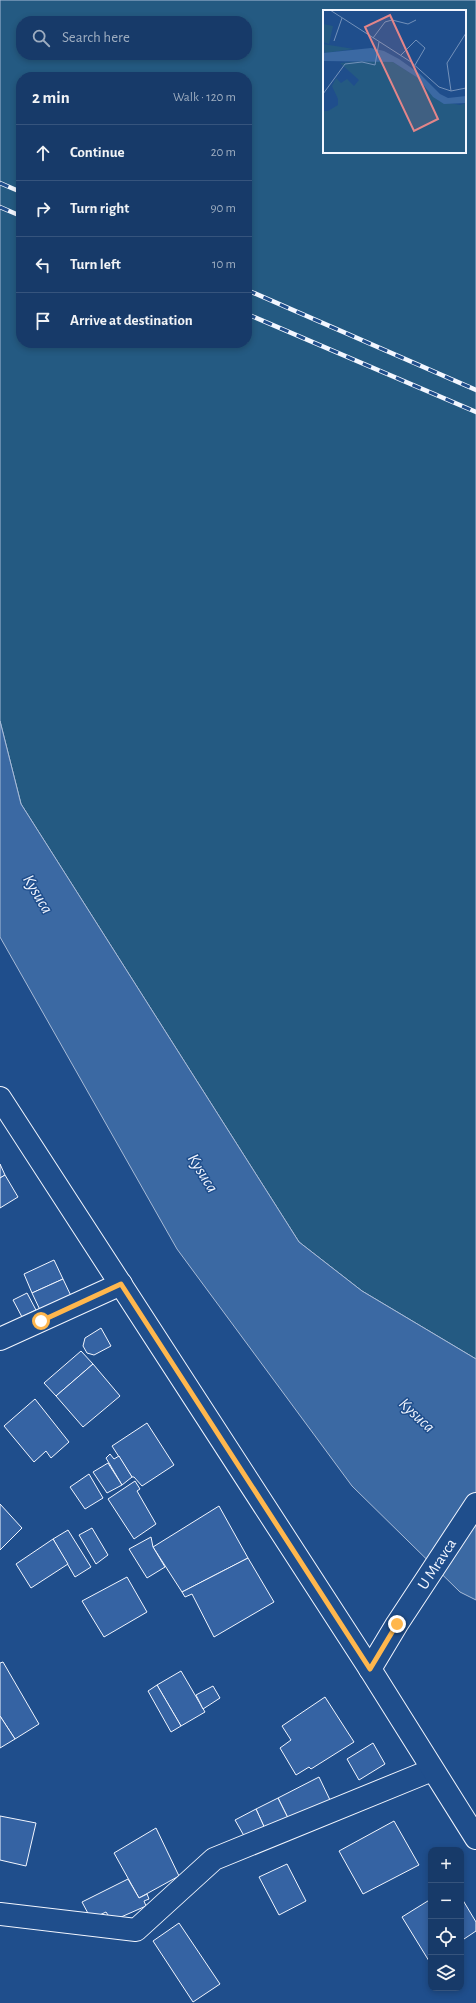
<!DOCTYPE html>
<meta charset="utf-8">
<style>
:root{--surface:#173a69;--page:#20416f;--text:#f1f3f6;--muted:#9eadc0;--line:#36547d}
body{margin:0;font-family:"Alegreya Sans",sans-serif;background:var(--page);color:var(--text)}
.controls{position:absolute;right:12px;bottom:12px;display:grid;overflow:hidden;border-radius:8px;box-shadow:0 2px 6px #0003}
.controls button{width:36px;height:36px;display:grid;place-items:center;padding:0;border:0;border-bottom:1px solid var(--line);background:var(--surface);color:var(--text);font:20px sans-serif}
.stop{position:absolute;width:12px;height:12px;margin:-9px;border:3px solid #ffb74d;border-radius:50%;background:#fff}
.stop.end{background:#ffb74d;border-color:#fff;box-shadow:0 1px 4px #0008}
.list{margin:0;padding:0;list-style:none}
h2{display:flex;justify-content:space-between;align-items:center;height:52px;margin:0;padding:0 16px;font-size:17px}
h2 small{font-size:13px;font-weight:400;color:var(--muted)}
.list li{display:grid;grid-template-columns:26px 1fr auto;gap:12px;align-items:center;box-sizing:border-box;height:56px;padding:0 16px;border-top:1px solid var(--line)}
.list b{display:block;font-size:15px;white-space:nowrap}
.list em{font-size:13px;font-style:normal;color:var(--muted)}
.icon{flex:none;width:22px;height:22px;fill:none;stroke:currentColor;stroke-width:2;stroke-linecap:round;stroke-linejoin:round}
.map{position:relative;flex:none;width:476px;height:2003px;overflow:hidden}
.search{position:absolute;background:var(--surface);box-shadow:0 2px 6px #0003;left:16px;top:16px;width:236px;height:44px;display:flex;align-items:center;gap:10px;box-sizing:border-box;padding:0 14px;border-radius:16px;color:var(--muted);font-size:15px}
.panel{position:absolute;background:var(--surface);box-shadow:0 2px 6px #0003;left:16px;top:72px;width:236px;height:276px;border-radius:16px}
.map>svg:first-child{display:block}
</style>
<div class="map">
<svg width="476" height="2003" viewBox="0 0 476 2003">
<rect width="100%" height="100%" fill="#1f4e8c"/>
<!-- green -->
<path fill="#245a82" stroke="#a8bbd7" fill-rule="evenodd" d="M0,0h476v1359l-114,-68 -63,-49 -278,-438 -21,-83zM324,11h141v141h-141zM21,21h226v34h-226zM21,77h226v266h-226z"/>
<!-- water -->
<polygon fill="#3b69a3" stroke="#a8bbd7" points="0,721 21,804 299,1242 362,1291 476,1359 476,1600 460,1592 352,1486 177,1249 0,937"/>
<!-- building -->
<g fill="#3563a3" stroke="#f2f6ff">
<polygon points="0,1164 5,1175 0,1178"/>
<polygon points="5,1175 18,1197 0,1208 0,1178"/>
<polygon points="54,1260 63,1279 32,1293 24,1274"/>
<polygon points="63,1279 72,1298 41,1312 32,1293"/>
<polygon points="27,1293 36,1310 22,1317 13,1300"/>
<polygon points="101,1328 111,1346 94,1355 87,1353 83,1346 85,1338"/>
<polygon points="81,1351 93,1364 56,1396 44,1383"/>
<polygon points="93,1364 120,1396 83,1427 56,1396"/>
<polygon points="35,1399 69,1442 51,1458 46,1451 34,1462 4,1426"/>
<polygon points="147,1423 174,1465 142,1486 134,1477 132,1477 112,1446"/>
<polygon points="110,1454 114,1459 119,1456 132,1477 122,1485 106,1458"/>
<polygon points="108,1463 122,1485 107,1493 93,1472"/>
<polygon points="89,1474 103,1498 85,1509 70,1487"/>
<polygon points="135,1481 140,1489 137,1491 156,1524 134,1539 108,1499"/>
<polygon points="0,1504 22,1528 0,1550"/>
<polygon points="219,1506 248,1558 182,1592 153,1547"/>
<polygon points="92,1528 108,1555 96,1564 79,1535"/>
<polygon points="68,1530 91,1567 75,1577 53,1539"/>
<polygon points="151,1537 153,1547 165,1567 147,1578 129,1549"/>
<polygon points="53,1539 68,1564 31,1588 16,1564"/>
<polygon points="248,1558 274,1602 214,1637 192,1594 185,1597 182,1592"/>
<polygon points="127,1577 147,1612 104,1637 82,1601"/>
<polygon points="3,1662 39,1724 15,1739 0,1716 0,1663"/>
<polygon points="181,1671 205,1712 181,1726 157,1685"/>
<polygon points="157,1685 181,1726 171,1732 148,1691"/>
<polygon points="213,1686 220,1698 203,1709 196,1695"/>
<polygon points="325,1697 354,1742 311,1769 309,1767 296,1775 280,1748 291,1740 282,1726"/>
<polygon points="0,1716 15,1739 0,1748"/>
<polygon points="373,1743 385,1764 359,1780 347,1759"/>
<polygon points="319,1777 330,1800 289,1820 278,1798"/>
<polygon points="278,1798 289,1820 266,1831 256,1809"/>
<polygon points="256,1809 266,1831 247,1841 235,1820"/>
<polygon points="0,1816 36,1823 26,1866 0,1860"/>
<polygon points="394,1821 419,1865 363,1894 339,1851"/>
<polygon points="156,1828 179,1876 139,1898 114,1853"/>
<polygon points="287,1864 306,1901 279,1915 259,1877"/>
<polygon points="128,1879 139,1898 147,1894 149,1899 144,1901 146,1906 112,1921 106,1912 91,1919 82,1902"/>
<polygon points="461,1897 476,1922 476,1931 461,1941"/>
<polygon points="431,1899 431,1959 429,1961 402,1917"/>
<polygon points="179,1923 220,1984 193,2002 153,1941"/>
</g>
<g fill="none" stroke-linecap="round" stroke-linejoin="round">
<!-- street casing -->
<g stroke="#f2f6ff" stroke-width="24">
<g id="street">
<polyline points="0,1339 121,1284"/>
<polyline points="370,1669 397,1624 476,1504"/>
<polyline points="0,1914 136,1930 214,1859 432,1770"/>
</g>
</g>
<!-- primary casing -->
<g stroke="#f2f6ff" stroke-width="24">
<polyline id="primary" points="0,1098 370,1669 476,1838"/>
</g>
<!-- street -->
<use href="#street" stroke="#1f4e8c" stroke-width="22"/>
<!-- primary -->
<use href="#primary" stroke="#1f4e8c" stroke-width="22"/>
<!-- rail casing -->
<g stroke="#f2f6ff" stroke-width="4.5">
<g id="rail">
<polyline points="0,183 21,192"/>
<polyline points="0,207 21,216"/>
<polyline points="247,290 476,390"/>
<polyline points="247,314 476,412"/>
</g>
</g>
<!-- rail -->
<use href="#rail" stroke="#1f4e8c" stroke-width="3" stroke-dasharray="9" stroke-linecap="butt"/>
</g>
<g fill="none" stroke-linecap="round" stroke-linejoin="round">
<!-- route -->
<polyline stroke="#ffb74d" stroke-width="5" points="41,1321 121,1284 370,1669 397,1624"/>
</g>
<g text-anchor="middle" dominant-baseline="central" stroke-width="3" stroke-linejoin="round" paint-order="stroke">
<!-- street labels -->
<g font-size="16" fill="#f2f6ff" stroke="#1f4e8c">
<text transform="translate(437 1564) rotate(-57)">U Mravca</text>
</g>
<!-- water labels -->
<g font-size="17" font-style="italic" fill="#f2f6ff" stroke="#1f4e8c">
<text transform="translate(38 894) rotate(59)">Kysuca</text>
<text transform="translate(203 1173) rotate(58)">Kysuca</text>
<text transform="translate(417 1415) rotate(43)">Kysuca</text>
</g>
</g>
<!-- overview -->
<g transform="translate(323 10)">
<rect width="143" height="143" fill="#1f4e8c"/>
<path d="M0,14l10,2 -4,18 -6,-2zM0,34l31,5 -29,4zM47,50l23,2 25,16 21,23 21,4 6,-2v50h-143v-42h5l10,-6v-6l-6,-13 4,-8 5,5 6,-4 7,7 5,-6 -19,-17z" fill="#245a82"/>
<path d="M48,38l13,3 15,8 21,15 20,20 8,4 18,-2v7l-22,1 -11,-7 -15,-19 -25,-16 -70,-1v-8z" fill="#3b69a3"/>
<path fill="none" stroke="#7391ba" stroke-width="1" d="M7,0l81,52 28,25 12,4 15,-3M50,28l12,-16 7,-2 16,4 8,-4M11,31l8,-23M78,45l15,-15 9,8 -10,17M128,81l-4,-28 19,-30M0,84l22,-30 17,-2 13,3 4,-23"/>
<path fill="#e38589" fill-opacity="0.15" stroke="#e38589" stroke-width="2" d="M67,5l48,104 -24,12 -49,-104z"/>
<rect width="143" height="143" fill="none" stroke="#f2f6ff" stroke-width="2"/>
</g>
</svg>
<div class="controls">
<button>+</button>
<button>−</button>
<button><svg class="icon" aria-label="locate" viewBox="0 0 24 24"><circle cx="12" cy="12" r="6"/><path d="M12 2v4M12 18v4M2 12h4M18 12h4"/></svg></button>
<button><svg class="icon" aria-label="layers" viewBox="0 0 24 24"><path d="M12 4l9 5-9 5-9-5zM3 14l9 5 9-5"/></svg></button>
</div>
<div class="stop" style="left:41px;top:1321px"></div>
<div class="stop end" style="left:397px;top:1624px"></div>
<div class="search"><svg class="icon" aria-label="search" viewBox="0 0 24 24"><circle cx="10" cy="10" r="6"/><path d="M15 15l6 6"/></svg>Search here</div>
<section class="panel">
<h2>2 min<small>Walk · 120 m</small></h2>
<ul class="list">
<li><svg class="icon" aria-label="ahead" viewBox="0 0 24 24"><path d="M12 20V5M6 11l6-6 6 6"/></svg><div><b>Continue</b></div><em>20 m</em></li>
<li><svg class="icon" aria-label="right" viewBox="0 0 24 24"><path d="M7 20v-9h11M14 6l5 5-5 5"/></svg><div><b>Turn right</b></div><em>90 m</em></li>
<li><svg class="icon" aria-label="left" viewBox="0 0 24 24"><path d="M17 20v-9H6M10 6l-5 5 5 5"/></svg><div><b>Turn left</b></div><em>10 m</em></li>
<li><svg class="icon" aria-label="arrive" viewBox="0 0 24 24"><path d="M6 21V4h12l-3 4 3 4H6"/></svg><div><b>Arrive at destination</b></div></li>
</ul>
</section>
</div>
